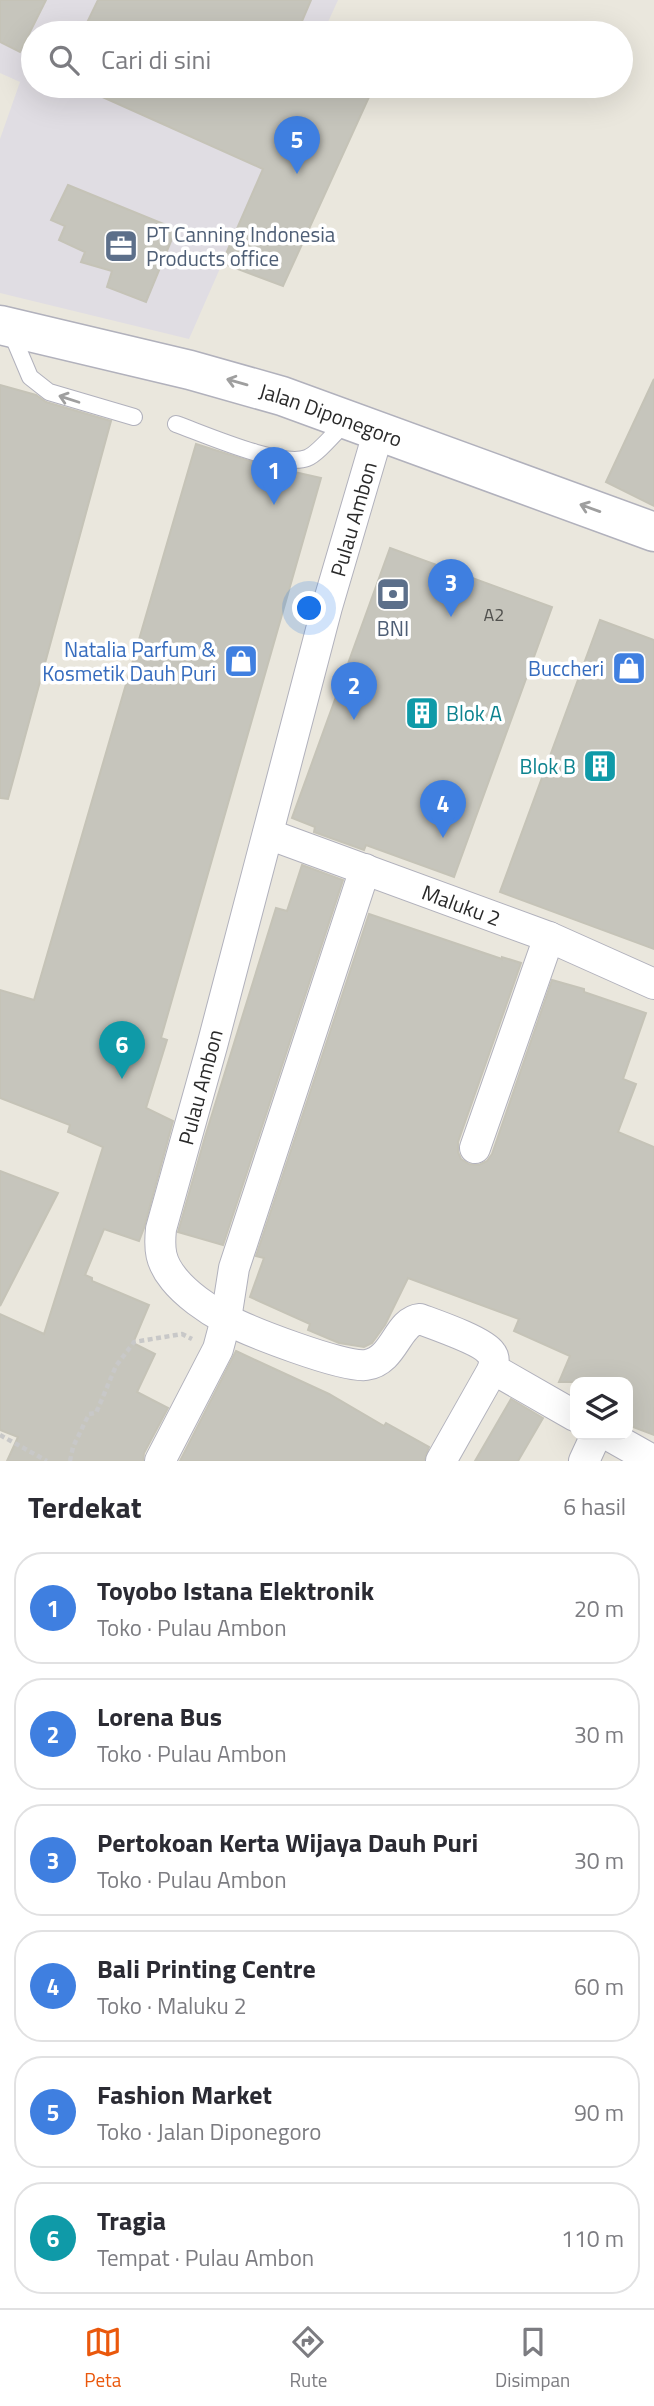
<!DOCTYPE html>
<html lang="id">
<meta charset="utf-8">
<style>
:root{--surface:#fff;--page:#f2f2f3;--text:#2b2b33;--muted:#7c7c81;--line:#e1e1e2;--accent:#ea580c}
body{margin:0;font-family:"Titillium Web",sans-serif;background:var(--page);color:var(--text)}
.controls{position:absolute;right:21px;bottom:21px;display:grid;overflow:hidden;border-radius:14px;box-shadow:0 7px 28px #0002}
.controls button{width:63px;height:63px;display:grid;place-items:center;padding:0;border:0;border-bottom:2px solid var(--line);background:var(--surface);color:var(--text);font:35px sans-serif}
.you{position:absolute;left:310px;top:609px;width:24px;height:24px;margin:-18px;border:5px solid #fff;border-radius:50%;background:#1a73e8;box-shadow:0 0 0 10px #1a73e833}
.badge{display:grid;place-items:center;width:46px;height:46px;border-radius:50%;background:var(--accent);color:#fff;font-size:23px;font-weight:700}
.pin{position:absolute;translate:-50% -58px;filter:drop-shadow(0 2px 4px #0008)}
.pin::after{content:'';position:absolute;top:37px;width:24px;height:21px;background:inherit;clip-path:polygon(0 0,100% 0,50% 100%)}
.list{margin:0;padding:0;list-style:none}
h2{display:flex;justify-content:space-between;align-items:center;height:91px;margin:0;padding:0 28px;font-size:30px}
h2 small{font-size:23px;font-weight:400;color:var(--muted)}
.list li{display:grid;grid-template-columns:46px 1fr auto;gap:21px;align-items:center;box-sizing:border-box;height:112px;margin:0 14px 14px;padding:0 14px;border:2px solid var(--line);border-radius:28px}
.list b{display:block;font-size:26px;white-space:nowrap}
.list p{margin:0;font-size:23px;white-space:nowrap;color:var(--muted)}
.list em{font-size:23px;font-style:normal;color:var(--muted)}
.icon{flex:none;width:38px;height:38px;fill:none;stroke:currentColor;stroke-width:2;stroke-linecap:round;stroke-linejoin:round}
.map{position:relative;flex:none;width:654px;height:1461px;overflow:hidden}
.search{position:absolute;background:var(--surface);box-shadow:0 7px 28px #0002;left:21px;right:21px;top:21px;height:77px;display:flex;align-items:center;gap:18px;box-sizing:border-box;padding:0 24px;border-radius:38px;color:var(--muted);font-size:26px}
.sheet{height:847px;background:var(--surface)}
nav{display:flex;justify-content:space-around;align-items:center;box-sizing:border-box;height:98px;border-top:2px solid var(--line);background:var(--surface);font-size:19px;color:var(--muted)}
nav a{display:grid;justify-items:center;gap:4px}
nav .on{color:var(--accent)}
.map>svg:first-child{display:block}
</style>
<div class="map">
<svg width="654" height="1461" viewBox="0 0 654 1461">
<rect width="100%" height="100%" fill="#eae7dd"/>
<!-- industrial -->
<polygon fill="#e0dde3" points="0,0 338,0 323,33 33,33 33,86 300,86 189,339 0,293 0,139 20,82 0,73"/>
<!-- building -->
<g fill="#c6c5bc" stroke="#c5c3b7" stroke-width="2">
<polygon points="0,0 46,0 20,52 0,42"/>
<polygon points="98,0 311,0 297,33 82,33"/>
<polygon points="78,86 374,86 283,286 222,263 263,169"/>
<polygon points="68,185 176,229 146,302 107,287 112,271 81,262 85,252 59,240 65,226 51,220"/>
<polygon points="654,379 654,506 606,482"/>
<polygon points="0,385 36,395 46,402 111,421 8,799 0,798"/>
<polygon points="196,444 259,464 321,478 161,1038 167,1040 146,1108 173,1121 144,1228 139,1241 104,1229 85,1275 92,1278 92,1281 149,1305 133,1343 155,1354 137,1392 168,1408 144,1453 143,1461 7,1461 18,1437 0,1430 0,1314 44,1334 103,1147 68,1132 70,1125 0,1098 0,990 34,1000"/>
<polygon points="390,548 552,607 454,877 366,845 364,850 314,832 315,827 292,818"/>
<polygon points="600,620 654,640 654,949 500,892"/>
<polygon points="302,865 343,880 223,1245 178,1232 205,1137 276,908 287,911"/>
<polygon points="369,914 502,959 502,957 521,963 458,1142 458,1152 461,1159 469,1164 479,1165 487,1161 492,1154 552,980 584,989 584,992 646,1013 623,1079 636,1084 618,1132 654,1147 654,1435 628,1425 628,1382 559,1382 570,1356 514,1331 519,1319 408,1278 385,1325 372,1343 364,1347 339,1343 308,1330 310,1324 250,1297 264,1258 256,1256"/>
<polygon points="0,1171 58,1193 0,1306"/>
<polygon points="236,1351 329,1394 384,1426 386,1423 429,1447 424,1461 180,1461"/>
<polygon points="511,1399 543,1418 518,1461 475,1461"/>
</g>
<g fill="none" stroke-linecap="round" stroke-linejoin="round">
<!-- service casing -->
<g stroke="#b1b1bc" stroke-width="18">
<g id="service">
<polyline points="11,332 30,377 49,392 134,417"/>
<path d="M176,424c28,10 105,44 131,34 11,-4 30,-28 40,-37"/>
</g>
</g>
<!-- minor casing -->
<g stroke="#b1b1bc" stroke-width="32">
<g id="minor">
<path d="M379,430l-52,177 -115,439 -51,183c-2,20 -1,33 13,50 12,15 33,30 50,39 23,13 119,50 142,47 29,-4 31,-44 54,-46 16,6 63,22 71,34 4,4 3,11 2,16l82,47"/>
<path id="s1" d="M268,834l281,103 105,47"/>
<polyline points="475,1148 549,937"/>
<polyline points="608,1435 654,1461"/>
<polyline points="160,1461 218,1349 226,1319 234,1268 365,869"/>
<polyline points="441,1461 493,1369"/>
<polyline points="584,1461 596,1435"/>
</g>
</g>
<!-- secondary casing -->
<g stroke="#b1b1bc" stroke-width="41">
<g id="secondary">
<path id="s2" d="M0,325l190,45 92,26 372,136"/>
</g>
</g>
<!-- path -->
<g stroke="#c8c8c8" stroke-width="4.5" stroke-dasharray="5 3.5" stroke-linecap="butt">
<polyline points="0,1435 47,1461"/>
<polyline points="70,1461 73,1447 89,1414 96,1413 116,1366 134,1342 182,1334 192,1339"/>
</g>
<!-- service -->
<use href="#service" stroke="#fff" stroke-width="16"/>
<!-- minor -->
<use href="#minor" stroke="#fff" stroke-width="30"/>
<!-- secondary -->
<use href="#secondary" stroke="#fff" stroke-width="38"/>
</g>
<!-- one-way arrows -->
<defs><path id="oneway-shaft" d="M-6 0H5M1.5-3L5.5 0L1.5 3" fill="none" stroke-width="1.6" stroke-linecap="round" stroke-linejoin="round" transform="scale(1.75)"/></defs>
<g stroke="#9f9f9f">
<use href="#oneway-shaft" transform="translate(237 382) rotate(-164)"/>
<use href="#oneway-shaft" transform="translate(69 399) rotate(-162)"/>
<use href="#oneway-shaft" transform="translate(590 508) rotate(-160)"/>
</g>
<!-- icons -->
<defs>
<g id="office-square" transform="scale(1.75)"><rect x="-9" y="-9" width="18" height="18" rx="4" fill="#5c6f8a" stroke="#fff"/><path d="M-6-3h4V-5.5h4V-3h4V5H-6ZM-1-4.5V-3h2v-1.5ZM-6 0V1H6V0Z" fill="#fff"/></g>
<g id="bank-square" transform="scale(1.75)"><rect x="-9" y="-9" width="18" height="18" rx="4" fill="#5c6f8a" stroke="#fff"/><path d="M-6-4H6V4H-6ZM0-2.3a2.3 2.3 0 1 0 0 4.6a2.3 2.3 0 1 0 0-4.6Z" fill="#fff"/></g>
<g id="shop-square" transform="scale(1.75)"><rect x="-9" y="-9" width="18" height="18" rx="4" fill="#3f7fe0" stroke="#fff"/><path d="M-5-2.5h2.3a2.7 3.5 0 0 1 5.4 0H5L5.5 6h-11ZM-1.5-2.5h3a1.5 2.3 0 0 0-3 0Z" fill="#fff"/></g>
<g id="building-square" transform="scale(1.75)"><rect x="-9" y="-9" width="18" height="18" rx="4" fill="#0f9aa8" stroke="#fff"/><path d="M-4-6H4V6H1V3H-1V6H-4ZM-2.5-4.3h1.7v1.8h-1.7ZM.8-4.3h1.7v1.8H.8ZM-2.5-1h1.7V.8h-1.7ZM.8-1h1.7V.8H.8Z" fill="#fff"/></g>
</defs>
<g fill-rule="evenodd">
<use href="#office-square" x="121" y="246"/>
<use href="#bank-square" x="393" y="594"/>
<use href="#shop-square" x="241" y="661"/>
<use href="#shop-square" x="629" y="668"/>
<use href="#building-square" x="422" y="713"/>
<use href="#building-square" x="600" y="766"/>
</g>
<g text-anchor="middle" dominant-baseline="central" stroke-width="7" stroke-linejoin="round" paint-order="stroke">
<!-- number labels -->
<g font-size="18" fill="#51514e">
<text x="494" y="614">A2</text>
</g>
<!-- service labels -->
<g font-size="21" fill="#4e5e75" stroke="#fff" text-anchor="start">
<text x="146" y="234">PT Canning Indonesia<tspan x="146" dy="24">Products office</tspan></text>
<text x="393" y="628" text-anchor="middle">BNI</text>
</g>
<!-- street labels -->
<g font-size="21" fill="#2a2a2a" stroke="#fff">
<text stroke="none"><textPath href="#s2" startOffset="343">Jalan Diponegoro</textPath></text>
<text transform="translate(353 519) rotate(-74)">Pulau Ambon</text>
<text stroke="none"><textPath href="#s1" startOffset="206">Maluku 2</textPath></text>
<text transform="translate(200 1087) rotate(-75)">Pulau Ambon</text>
</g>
<!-- shop labels -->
<g font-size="21" fill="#366cbe" stroke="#fff" text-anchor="end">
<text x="216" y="649">Natalia Parfum &amp;<tspan x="216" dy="24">Kosmetik Dauh Puri</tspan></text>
<text x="604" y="668">Buccheri</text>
</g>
<!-- culture labels -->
<g font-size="21" fill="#0d838f" stroke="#fff" text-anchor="start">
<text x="446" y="713">Blok A</text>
<text x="576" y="766" text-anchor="end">Blok B</text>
</g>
</g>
</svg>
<div class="controls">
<button><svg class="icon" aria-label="layers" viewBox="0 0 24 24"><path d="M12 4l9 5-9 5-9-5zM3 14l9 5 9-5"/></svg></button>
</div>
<div class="you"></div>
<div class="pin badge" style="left:274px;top:505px;background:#3f7fe0">1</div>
<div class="pin badge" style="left:354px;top:720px;background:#3f7fe0">2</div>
<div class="pin badge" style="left:451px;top:617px;background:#3f7fe0">3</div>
<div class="pin badge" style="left:443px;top:838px;background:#3f7fe0">4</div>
<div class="pin badge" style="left:297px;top:174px;background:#3f7fe0">5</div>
<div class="pin badge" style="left:122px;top:1079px;background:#0f9aa8">6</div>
<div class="search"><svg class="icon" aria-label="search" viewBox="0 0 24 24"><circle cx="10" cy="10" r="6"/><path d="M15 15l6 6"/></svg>Cari di sini</div>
</div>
<section class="sheet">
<h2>Terdekat<small>6 hasil</small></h2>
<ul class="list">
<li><span class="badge" style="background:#3f7fe0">1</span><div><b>Toyobo Istana Elektronik</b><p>Toko · Pulau Ambon</p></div><em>20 m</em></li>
<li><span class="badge" style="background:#3f7fe0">2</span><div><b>Lorena Bus</b><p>Toko · Pulau Ambon</p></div><em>30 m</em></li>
<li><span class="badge" style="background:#3f7fe0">3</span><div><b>Pertokoan Kerta Wijaya Dauh Puri</b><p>Toko · Pulau Ambon</p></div><em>30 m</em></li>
<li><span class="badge" style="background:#3f7fe0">4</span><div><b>Bali Printing Centre</b><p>Toko · Maluku 2</p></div><em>60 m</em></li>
<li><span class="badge" style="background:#3f7fe0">5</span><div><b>Fashion Market</b><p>Toko · Jalan Diponegoro</p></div><em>90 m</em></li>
<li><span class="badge" style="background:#0f9aa8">6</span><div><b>Tragia</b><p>Tempat · Pulau Ambon</p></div><em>110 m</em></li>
</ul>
</section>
<nav>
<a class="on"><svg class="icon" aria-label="map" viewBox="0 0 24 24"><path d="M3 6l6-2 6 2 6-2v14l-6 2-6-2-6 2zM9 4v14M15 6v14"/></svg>Peta</a>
<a><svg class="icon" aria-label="directions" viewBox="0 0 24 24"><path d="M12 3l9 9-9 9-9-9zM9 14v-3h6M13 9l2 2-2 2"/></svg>Rute</a>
<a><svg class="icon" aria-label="saved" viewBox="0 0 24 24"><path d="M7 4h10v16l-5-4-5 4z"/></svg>Disimpan</a>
</nav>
